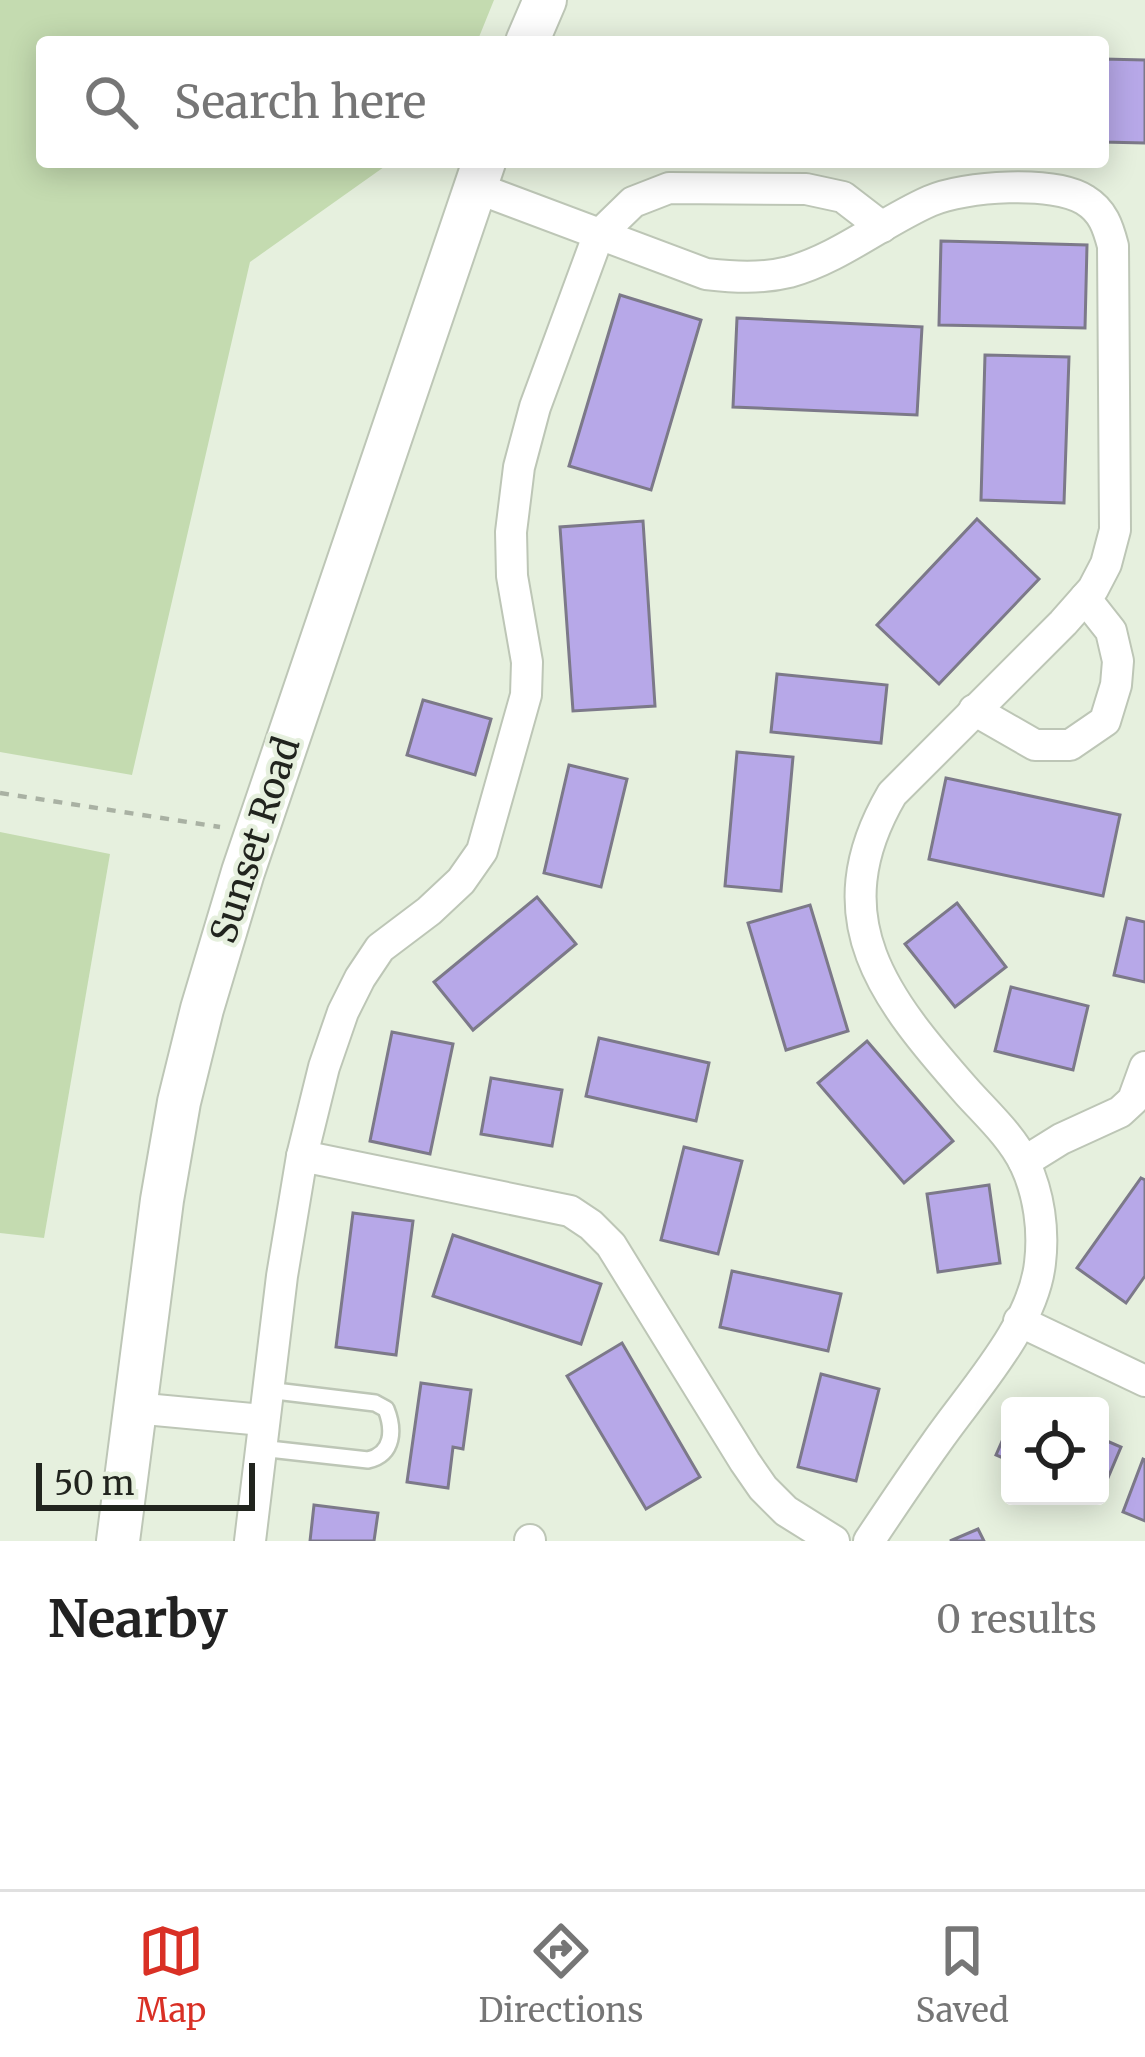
<!DOCTYPE html>
<style>
:root{--surface:#fff;--page:#f2f2f2;--text:#222;--muted:#767676;--line:#e0e0e0;--accent:#d93025}
body{margin:0;font-family:Merriweather,serif;background:var(--page);color:var(--text)}
.controls{position:absolute;right:36px;bottom:36px;display:grid;overflow:hidden;border-radius:12px;box-shadow:0 6px 30px #0003}
.controls button{width:108px;height:108px;display:grid;place-items:center;padding:0;border:0;border-bottom:3px solid var(--line);background:var(--surface);color:var(--text);font:60px sans-serif}
.scale{position:absolute;left:36px;bottom:30px;width:219px;box-sizing:border-box;padding-left:12px;border:6px solid #21241e;border-top:0;font-size:33px;line-height:42px;white-space:nowrap;color:#21241e;-webkit-text-stroke:9px #e6f0de;paint-order:stroke}
.list{margin:0;padding:0;list-style:none}
h2{display:flex;justify-content:space-between;align-items:center;height:156px;margin:0;padding:0 48px;font-size:51px}
h2 small{font-size:39px;font-weight:400;color:var(--muted)}
.icon{flex:none;width:66px;height:66px;fill:none;stroke:currentColor;stroke-width:2;stroke-linecap:round;stroke-linejoin:round}
.map{position:relative;flex:none;width:1145px;height:1541px;overflow:hidden}
.search{position:absolute;background:var(--surface);box-shadow:0 6px 30px #0003;left:36px;right:36px;top:36px;height:132px;display:flex;align-items:center;gap:30px;box-sizing:border-box;padding:0 42px;border-radius:12px;color:var(--muted);font-size:45px}
.sheet{height:348px;background:var(--surface)}
nav{display:flex;justify-content:space-around;align-items:center;box-sizing:border-box;height:168px;border-top:3px solid var(--line);background:var(--surface);font-size:33px;color:var(--muted)}
nav a{display:grid;justify-items:center;gap:6px}
nav .on{color:var(--accent)}
.map>svg:first-child{display:block}
</style>
<div class="map">
<svg width="1145" height="1541" viewBox="0 0 1145 1541">
<rect width="100%" height="100%" fill="#e6f0de"/>
<!-- green -->
<g fill="#c4dbb0">
<polygon points="0,0 494,0 477,42 42,42 42,162 391,162 250,262 132,775 0,752"/>
<polygon points="0,832 110,854 44,1238 0,1233"/>
</g>
<!-- building -->
<g fill="#b7a8e8" stroke="#7c7989" stroke-width="3">
<polygon points="1103,59 1145,60 1145,143 1103,142"/>
<polygon points="941,241 1087,245 1085,328 939,325"/>
<polygon points="620,295 701,320 651,490 569,466"/>
<polygon points="737,318 922,327 917,415 733,407"/>
<polygon points="985,355 1069,357 1064,503 981,500"/>
<polygon points="977,519 1039,579 939,684 877,625"/>
<polygon points="643,521 655,706 573,711 560,527"/>
<polygon points="777,674 887,685 881,743 771,732"/>
<polygon points="423,700 491,719 475,775 407,755"/>
<polygon points="737,752 793,757 781,891 725,886"/>
<polygon points="569,765 627,779 601,887 544,873"/>
<polygon points="946,778 1120,815 1103,896 929,859"/>
<polygon points="537,897 576,944 473,1030 434,982"/>
<polygon points="957,903 1006,967 955,1007 905,944"/>
<polygon points="810,905 848,1031 786,1050 748,923"/>
<polygon points="1127,918 1145,922 1145,982 1114,975"/>
<polygon points="1011,987 1088,1006 1073,1070 995,1051"/>
<polygon points="392,1032 453,1044 430,1154 370,1141"/>
<polygon points="599,1038 709,1063 696,1121 586,1096"/>
<polygon points="867,1041 953,1141 904,1183 818,1083"/>
<polygon points="491,1078 562,1090 552,1146 481,1134"/>
<polygon points="684,1147 742,1161 718,1254 661,1240"/>
<polygon points="1141,1178 1145,1180 1145,1276 1126,1303 1077,1268"/>
<polygon points="989,1185 1000,1263 938,1272 927,1194"/>
<polygon points="353,1213 413,1221 396,1355 336,1347"/>
<polygon points="453,1235 601,1284 581,1344 433,1296"/>
<polygon points="732,1271 841,1294 828,1351 720,1327"/>
<polygon points="622,1343 700,1477 646,1509 567,1376"/>
<polygon points="821,1374 879,1389 856,1481 798,1467"/>
<polygon points="421,1383 471,1390 463,1449 453,1447 448,1488 407,1482"/>
<polygon points="1010,1423 1010,1461 996,1455"/>
<polygon points="1100,1438 1121,1447 1099,1499 1092,1496 1100,1496"/>
<polygon points="1143,1459 1145,1460 1145,1521 1123,1512"/>
<polygon points="314,1505 378,1513 374,1541 310,1541"/>
<polygon points="978,1529 984,1541 950,1541"/>
</g>
<g fill="none" stroke-linecap="round" stroke-linejoin="round">
<!-- service casing -->
<g stroke="#bdc6b6" stroke-width="20">
<path id="service" d="M260,1448l108,12c26,-6 26,-31 18,-51l-11,-6 -108,-13"/>
</g>
<!-- minor casing -->
<g stroke="#bdc6b6" stroke-width="34">
<g id="minor">
<path d="M474,187l232,87c27,3 55,5 83,-2 51,-14 93,-50 141,-71 34,-15 124,-21 155,-1 18,11 23,27 28,46l2,284 -9,34 -13,25 -30,34 -171,171c-73,125 -7,205 76,299 20,22 44,44 57,71 14,30 19,66 15,99 -7,64 -68,128 -104,180 -23,32 -45,65 -67,98"/>
<polyline points="974,710 1035,745 1070,745 1105,721 1116,685 1118,661 1111,631 1085,598"/>
<polyline points="302,1156 570,1211 591,1225 611,1245 745,1462 763,1488 786,1511 834,1541"/>
<polyline points="1024,1162 1061,1139 1120,1112 1133,1100 1145,1067"/>
<polyline points="1019,1321 1145,1381"/>
<polyline points="134,1408 262,1420"/>
<polyline points="250,1541 282,1276 302,1156 324,1067 343,1012 360,978 380,948 429,911 461,881 482,851 526,695 527,662 512,576 511,532 519,467 535,407 598,236 633,202 669,188 806,189 843,197 882,227"/>
<polyline points="530,1541 530,1540"/>
</g>
</g>
<!-- secondary casing -->
<g stroke="#bdc6b6" stroke-width="46">
<g id="secondary">
<polyline points="527,42 545,0"/>
<polyline points="118,1541 162,1200 179,1102 202,1009 243,872 484,162"/>
</g>
</g>
<!-- path -->
<polyline stroke="#a9b1a3" stroke-width="4.5" stroke-dasharray="9 9" stroke-linecap="butt" points="0,793 220,827"/>
<!-- service -->
<use href="#service" stroke="#fff" stroke-width="15"/>
<!-- minor -->
<use href="#minor" stroke="#fff" stroke-width="30"/>
<!-- secondary -->
<use href="#secondary" stroke="#fff" stroke-width="42"/>
</g>
<g text-anchor="middle" dominant-baseline="central" stroke-width="9" stroke-linejoin="round" paint-order="stroke">
<!-- street labels -->
<g font-size="36" fill="#21241e" stroke="#e6f0de">
<text transform="translate(255 840) rotate(-72)">Sunset Road</text>
</g>
</g>
</svg>
<div class="controls">
<button><svg class="icon" aria-label="locate" viewBox="0 0 24 24"><circle cx="12" cy="12" r="6"/><path d="M12 2v4M12 18v4M2 12h4M18 12h4"/></svg></button>
</div>
<div class="scale">50 m</div>
<div class="search"><svg class="icon" aria-label="search" viewBox="0 0 24 24"><circle cx="10" cy="10" r="6"/><path d="M15 15l6 6"/></svg>Search here</div>
</div>
<section class="sheet">
<h2>Nearby<small>0 results</small></h2>
<ul class="list">
</ul>
</section>
<nav>
<a class="on"><svg class="icon" aria-label="map" viewBox="0 0 24 24"><path d="M3 6l6-2 6 2 6-2v14l-6 2-6-2-6 2zM9 4v14M15 6v14"/></svg>Map</a>
<a><svg class="icon" aria-label="directions" viewBox="0 0 24 24"><path d="M12 3l9 9-9 9-9-9zM9 14v-3h6M13 9l2 2-2 2"/></svg>Directions</a>
<a><svg class="icon" aria-label="saved" viewBox="0 0 24 24"><path d="M7 4h10v16l-5-4-5 4z"/></svg>Saved</a>
</nav>
